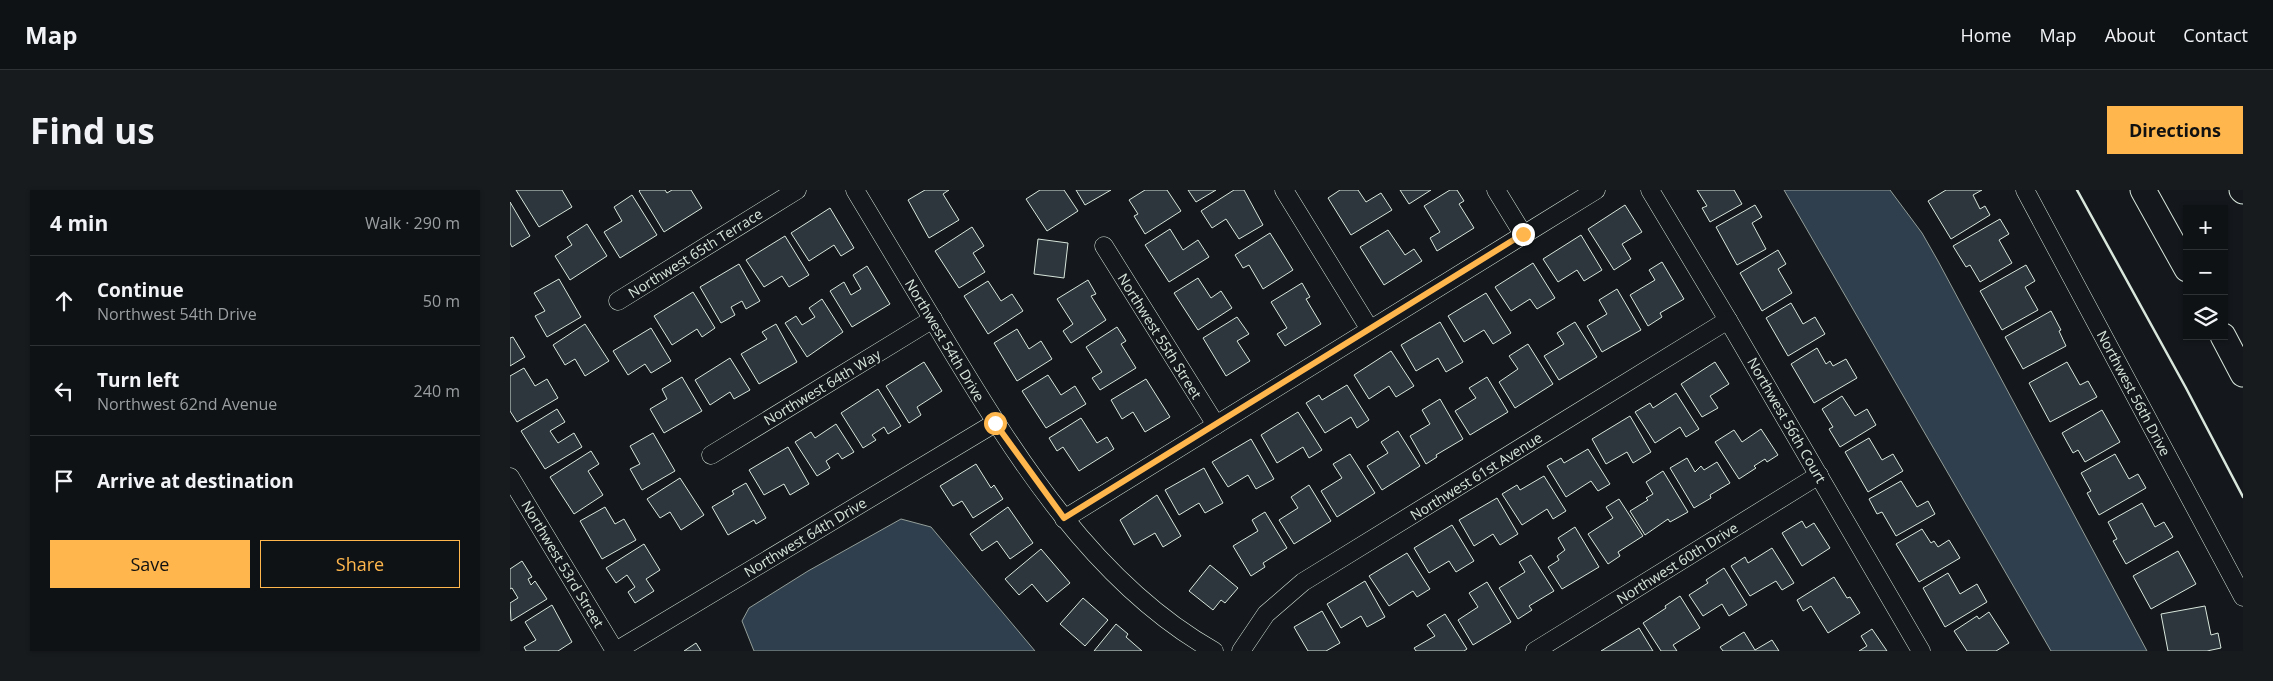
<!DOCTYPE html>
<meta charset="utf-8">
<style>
:root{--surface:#0f1215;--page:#181b1e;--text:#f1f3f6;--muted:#9b9ea0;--line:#2f3234;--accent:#ffb74d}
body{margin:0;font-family:"Open Sans",sans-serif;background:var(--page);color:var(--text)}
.controls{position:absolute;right:15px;top:15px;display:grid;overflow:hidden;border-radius:0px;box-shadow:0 1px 4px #0004}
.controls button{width:45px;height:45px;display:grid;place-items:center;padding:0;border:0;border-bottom:1px solid var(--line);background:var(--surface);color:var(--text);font:25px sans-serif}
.stop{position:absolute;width:15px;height:15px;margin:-11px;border:4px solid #ffb74d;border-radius:50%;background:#fff}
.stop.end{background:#ffb74d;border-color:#fff;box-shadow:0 1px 5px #0008}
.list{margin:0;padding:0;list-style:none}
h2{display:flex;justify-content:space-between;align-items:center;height:65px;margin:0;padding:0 20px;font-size:21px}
h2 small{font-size:16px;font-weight:400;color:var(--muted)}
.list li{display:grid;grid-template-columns:32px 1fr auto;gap:15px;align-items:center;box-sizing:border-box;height:90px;padding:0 20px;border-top:1px solid var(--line)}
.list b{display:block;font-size:19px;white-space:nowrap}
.list p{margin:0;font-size:16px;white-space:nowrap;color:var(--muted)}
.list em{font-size:16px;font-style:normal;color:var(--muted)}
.actions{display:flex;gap:10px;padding:15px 20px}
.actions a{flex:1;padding:11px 0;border:1px solid var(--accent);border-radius:0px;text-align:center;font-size:18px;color:var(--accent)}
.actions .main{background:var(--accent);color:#111}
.icon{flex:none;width:28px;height:28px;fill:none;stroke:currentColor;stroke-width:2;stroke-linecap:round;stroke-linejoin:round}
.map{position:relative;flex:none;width:1733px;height:461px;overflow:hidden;border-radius:0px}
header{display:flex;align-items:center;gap:30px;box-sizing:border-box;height:70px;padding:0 25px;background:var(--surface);border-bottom:1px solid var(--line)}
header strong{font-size:24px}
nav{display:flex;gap:28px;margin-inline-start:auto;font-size:18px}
.intro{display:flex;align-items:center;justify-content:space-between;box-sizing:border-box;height:120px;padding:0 30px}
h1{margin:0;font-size:35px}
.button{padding:12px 22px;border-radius:0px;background:var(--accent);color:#111;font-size:18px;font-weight:700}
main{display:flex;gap:30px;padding:0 30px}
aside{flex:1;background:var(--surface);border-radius:0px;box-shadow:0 1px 4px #0004}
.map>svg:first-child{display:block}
</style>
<header>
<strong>Map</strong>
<nav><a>Home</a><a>Map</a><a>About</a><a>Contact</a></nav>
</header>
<div class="intro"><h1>Find us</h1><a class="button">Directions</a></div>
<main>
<aside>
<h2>4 min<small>Walk · 290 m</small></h2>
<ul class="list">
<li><svg class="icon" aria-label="ahead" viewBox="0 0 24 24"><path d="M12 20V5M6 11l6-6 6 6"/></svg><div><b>Continue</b><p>Northwest 54th Drive</p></div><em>50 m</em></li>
<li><svg class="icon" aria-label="left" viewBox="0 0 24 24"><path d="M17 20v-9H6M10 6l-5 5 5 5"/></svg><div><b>Turn left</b><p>Northwest 62nd Avenue</p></div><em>240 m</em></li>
<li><svg class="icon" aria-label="arrive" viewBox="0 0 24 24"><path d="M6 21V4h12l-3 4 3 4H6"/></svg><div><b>Arrive at destination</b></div></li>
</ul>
<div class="actions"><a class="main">Save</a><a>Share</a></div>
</aside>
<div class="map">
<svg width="1733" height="461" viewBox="0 0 1733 461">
<rect width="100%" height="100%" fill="#14181c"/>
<!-- water -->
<g fill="#2f3f4d" stroke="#939e99">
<polygon points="1274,0 1380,0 1412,43 1428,71 1637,461 1541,461"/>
<polygon points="391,329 421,337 525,461 244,461 232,431 239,418 298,381"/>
</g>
<!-- building -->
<g fill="#2c363c" stroke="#d8e6dc">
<polygon points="6,0 52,0 62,17 29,37"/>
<polygon points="130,0 155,0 157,3 162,0 181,0 192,18 154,42 129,1"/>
<polygon points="415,0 439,0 433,4 449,30 419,48 398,10"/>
<polygon points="530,0 554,0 568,21 537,41 516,9"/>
<polygon points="566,0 601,0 575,15"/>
<polygon points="635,0 657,0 671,21 635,44 624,26 628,24 619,10"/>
<polygon points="678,0 706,0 686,12"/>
<polygon points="724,0 734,0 753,35 729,49 716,29 702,38 691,21"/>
<polygon points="830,0 848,0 856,12 871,3 882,20 841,45 818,8"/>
<polygon points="890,0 921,0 899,14"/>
<polygon points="940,0 947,0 954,11 949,14 964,38 927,61 920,48 930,42 914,16"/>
<polygon points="1187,0 1224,0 1232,14 1200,32 1192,18 1197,16"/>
<polygon points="1436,0 1472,0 1463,5 1470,19 1475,16 1480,25 1441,49 1418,11"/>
<polygon points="122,5 147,45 110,68 94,42 112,31 104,17"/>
<polygon points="0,12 20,46 2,57 0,53"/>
<polygon points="1115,15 1132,42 1112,54 1121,69 1104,80 1078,39"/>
<polygon points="1245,15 1252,27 1242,33 1256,59 1227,75 1206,37"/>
<polygon points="320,18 344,58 331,66 324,55 299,71 281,43"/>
<polygon points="1490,29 1499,44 1489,50 1502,73 1470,92 1460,75 1456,77 1443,56"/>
<polygon points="77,34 97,66 60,90 45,66 62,55 57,47"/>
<polygon points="462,37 474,56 463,63 475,82 449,98 425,61"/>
<polygon points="660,39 673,60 688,50 699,67 659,92 635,55"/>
<polygon points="878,40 895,65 904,59 912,71 874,95 850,57"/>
<polygon points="760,43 783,80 753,99 739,75 733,78 725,65"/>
<polygon points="1071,45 1092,80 1074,91 1067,80 1048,92 1033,69"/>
<polygon points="275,46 299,85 279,97 272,86 254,97 236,70"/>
<polygon points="528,49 558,53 554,88 524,84"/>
<polygon points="1268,60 1276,74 1268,79 1282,103 1252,121 1230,83"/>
<polygon points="1152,72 1174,109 1150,123 1152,127 1138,136 1120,105 1145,90 1139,80"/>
<polygon points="1023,73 1045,108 1027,119 1020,109 1001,121 985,97"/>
<polygon points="229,74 250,111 236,119 232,111 221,117 225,125 211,133 190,97"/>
<polygon points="1516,75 1525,91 1515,97 1528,120 1492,140 1470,101"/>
<polygon points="357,76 380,114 342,137 320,101 334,92 341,105 351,99 343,85"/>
<polygon points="688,88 701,108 711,101 722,118 688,140 664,103"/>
<polygon points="49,89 71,127 37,147 25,126 35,121 24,103"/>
<polygon points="578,90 586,104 581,106 596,130 561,153 553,141 563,134 547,109"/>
<polygon points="478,91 491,111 502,104 513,121 478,144 454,106"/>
<polygon points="792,93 800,107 796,109 811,134 775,156 767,144 777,138 761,112"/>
<polygon points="1107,99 1131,140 1092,162 1077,136 1097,124 1089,110"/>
<polygon points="183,102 205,138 192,147 187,139 162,155 144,126"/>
<polygon points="976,103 1001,143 983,154 974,140 954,152 938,126"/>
<polygon points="312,109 333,142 297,167 275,133 286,126 292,135 305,127 299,118"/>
<polygon points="1281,113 1293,134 1305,127 1315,144 1278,166 1256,128"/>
<polygon points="1541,121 1551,140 1549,141 1556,156 1513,179 1495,147"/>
<polygon points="727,127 739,144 727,151 740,171 716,186 693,148"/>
<polygon points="930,132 953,172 936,182 928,168 906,181 891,155"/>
<polygon points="1065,132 1087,167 1049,190 1034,166 1054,154 1047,143"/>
<polygon points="75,134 99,171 75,186 65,169 55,175 43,155"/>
<polygon points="266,134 287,172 249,194 231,164 257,149 252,142"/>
<polygon points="607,137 616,151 611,154 626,178 590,200 582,188 592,182 576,157"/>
<polygon points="141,138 161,171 141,183 135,174 118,185 103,161"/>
<polygon points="507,139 519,159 531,151 542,169 507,191 484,153"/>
<polygon points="3,147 15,167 0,176 0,148"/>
<polygon points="1018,154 1043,194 1005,218 989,192 1008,179 999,166"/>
<polygon points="1307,158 1316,174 1320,171 1323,176 1336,169 1347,188 1304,213 1281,174"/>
<polygon points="881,161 904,196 886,207 879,196 859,209 844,185"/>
<polygon points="220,168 240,200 224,209 220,202 200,215 185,190"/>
<polygon points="414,172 432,201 407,217 411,225 399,233 376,196"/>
<polygon points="1205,172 1219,194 1200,206 1208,218 1192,227 1171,194"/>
<polygon points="1557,172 1570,195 1578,191 1587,207 1540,232 1519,193"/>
<polygon points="14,178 25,196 37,189 48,208 7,232 0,221 0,186"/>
<polygon points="538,185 551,205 565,196 576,214 536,238 512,201"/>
<polygon points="172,187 192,221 154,243 140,219 157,209 152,199"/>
<polygon points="977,187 998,222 960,245 945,221 966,208 959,198"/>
<polygon points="636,189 660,227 635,242 623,222 612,229 601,210"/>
<polygon points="837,195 859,230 847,238 841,227 815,243 796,213 809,205 812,210"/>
<polygon points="368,199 391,236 378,244 374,237 362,245 366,250 353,258 331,223"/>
<polygon points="1166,203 1189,239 1176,247 1170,237 1145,253 1125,222 1140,213 1143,218"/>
<polygon points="1332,206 1345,226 1357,219 1366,235 1330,257 1319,239 1323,237 1312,219"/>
<polygon points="930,209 953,249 926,265 927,267 916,274 900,246 920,234 912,220"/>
<polygon points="47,219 55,232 40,241 48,253 64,243 72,257 35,279 11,241"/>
<polygon points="1592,220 1610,252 1575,272 1568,260 1563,263 1552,243"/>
<polygon points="788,222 812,260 799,268 793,257 767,273 751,245"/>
<polygon points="1120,226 1141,262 1123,273 1117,262 1096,274 1082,249"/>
<polygon points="571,228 587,253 597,247 604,259 569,281 553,257 547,261 539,248"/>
<polygon points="326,234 344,262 332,269 328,263 316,271 320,278 307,286 285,252 301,242 305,248"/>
<polygon points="1251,239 1268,265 1257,272 1255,269 1244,276 1246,278 1229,289 1205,252 1224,240 1232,252"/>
<polygon points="888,241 910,276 872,300 857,276 878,263 871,252"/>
<polygon points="143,243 165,281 132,300 120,279 130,274 120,256"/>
<polygon points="1359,248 1372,270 1383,264 1393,281 1358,302 1335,262"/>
<polygon points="741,249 764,289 746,299 738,285 718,297 702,272"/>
<polygon points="278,257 299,294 280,305 274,294 254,305 239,280"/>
<polygon points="1078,259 1100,294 1088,301 1081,291 1056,307 1037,276 1051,268 1054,273"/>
<polygon points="81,261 89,274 78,281 93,305 64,324 40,287"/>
<polygon points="840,264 865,303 827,327 811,301 832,288 823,274"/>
<polygon points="1605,264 1619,289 1628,284 1636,298 1589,325 1577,303 1581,301 1571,283"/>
<polygon points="1177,268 1185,282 1191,276 1194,280 1207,272 1220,293 1200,305 1201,308 1184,318 1160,278"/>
<polygon points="466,274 481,298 484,295 493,309 463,328 452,311 443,316 430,296"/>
<polygon points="694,278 713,313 695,323 689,313 669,325 655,300"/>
<polygon points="1153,281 1178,322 1160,332 1158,329 1135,345 1120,321 1138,310 1136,308 1143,304 1136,292"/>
<polygon points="1034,286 1056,321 1043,329 1037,319 1012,335 992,304 1007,295 1010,300"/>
<polygon points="170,288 194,325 171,340 160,322 150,328 137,309"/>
<polygon points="1391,291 1407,317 1418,311 1425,324 1386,346 1372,322 1367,324 1359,309"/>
<polygon points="236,293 256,328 246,334 244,330 218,345 202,317 224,304 222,301"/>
<polygon points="799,295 821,331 784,354 769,330 788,318 781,307"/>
<polygon points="647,305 671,346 653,357 645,343 624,355 610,330"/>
<polygon points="987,308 1008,344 990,355 983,344 964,356 949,330"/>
<polygon points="1109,309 1133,346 1108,362 1110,366 1098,374 1078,344 1103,328 1096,317"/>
<polygon points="1632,313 1645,337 1654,332 1663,347 1616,374 1603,351 1607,349 1598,332"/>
<polygon points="95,317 105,334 114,329 126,350 92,369 70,331"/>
<polygon points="498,317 523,353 500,369 487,351 472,361 460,344"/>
<polygon points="755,322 777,358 753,373 755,377 741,386 723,356 748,341 742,330"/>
<polygon points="1292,331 1296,338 1304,333 1320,358 1292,376 1272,343"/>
<polygon points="942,335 964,371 946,382 939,371 919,383 904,358"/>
<polygon points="1065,337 1089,377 1052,399 1038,377 1049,370 1047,366 1055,360 1048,348"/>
<polygon points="1412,339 1421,353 1424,351 1428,357 1439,350 1450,368 1409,392 1386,354"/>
<polygon points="134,354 150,380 136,389 144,401 125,413 118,402 125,397 117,385 106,393 96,378"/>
<polygon points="1262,358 1284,393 1272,400 1266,391 1240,406 1221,376 1235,367 1238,373"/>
<polygon points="531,359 560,393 537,412 522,394 509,405 495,389"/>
<polygon points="1668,361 1686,394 1641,419 1623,386"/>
<polygon points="897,363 920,399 907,407 903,401 879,416 859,386"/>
<polygon points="1021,365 1044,401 1019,416 1022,420 1008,429 989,398 1015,382 1009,372"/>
<polygon points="12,371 22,387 18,389 21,395 25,391 37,409 1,431 0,413 8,408 2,398 0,399 0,379"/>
<polygon points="700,375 728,398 715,413 711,410 703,420 679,401"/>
<polygon points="1214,378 1237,415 1219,426 1212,414 1193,426 1179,405 1198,393 1196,390"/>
<polygon points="1438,383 1450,404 1467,394 1477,412 1435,437 1413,398"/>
<polygon points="1324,387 1337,408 1340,407 1350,423 1318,443 1301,416 1293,421 1287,410"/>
<polygon points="855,391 875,427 857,437 851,426 831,438 817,414"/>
<polygon points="977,392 1001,432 963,455 948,430 968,417 959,403"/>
<polygon points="1170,406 1190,438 1163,455 1167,461 1151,461 1133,433 1156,418 1155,416"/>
<polygon points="573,408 598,430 575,456 550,434"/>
<polygon points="42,415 62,452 48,461 16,461 14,457 26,450 15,432"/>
<polygon points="1695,416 1701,445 1708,443 1711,458 1697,461 1658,461 1651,424"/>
<polygon points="812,421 830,453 816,461 798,461 784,437"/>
<polygon points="1479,422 1499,453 1486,461 1457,461 1444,441 1467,426 1469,429"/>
<polygon points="935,424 957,459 954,461 906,461 904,458 925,446 917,435"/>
<polygon points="606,434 618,444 616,447 632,461 584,461"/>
<polygon points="1129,438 1143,461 1091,461"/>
<polygon points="1362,439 1377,461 1349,461 1357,456 1351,446"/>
<polygon points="1234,442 1245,460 1262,450 1269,461 1213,461 1210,457"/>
<polygon points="186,453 191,461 174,461"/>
</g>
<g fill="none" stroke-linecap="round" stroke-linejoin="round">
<!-- minor casing -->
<g stroke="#d8e6dc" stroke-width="19">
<g id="minor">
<path d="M345,0c31,51 61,102 92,153 68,113 148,241 267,308"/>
<polyline points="774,0 859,138"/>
<polyline points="986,0 1013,44"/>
<polyline points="1140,0 1218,130 1411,461"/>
<polyline points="1515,0 1733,407"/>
<polyline points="594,56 706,235"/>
<polyline points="108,111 287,0"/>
<polyline points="201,265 423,129"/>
<polyline points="0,287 105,461"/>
<polyline points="554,329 1086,0"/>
<polyline points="106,461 485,233"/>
<polyline points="731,461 756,424 793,392 1218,130"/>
<polyline points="1025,461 1309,285"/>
</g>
</g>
<!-- highway casing -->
<g stroke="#d8e6dc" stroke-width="27">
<g id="highway">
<polyline points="1633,0 1677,79"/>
<polyline points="1732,0 1733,1"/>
<polyline points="1713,146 1733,184"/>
</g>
</g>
<!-- minor -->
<use href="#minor" stroke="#14181c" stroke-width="18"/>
<!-- highway -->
<use href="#highway" stroke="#14181c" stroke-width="25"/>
<!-- wall -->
<polyline stroke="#d8e6dc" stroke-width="2.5" points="1567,0 1676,198 1733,307"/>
</g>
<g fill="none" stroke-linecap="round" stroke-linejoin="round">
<!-- route -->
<polyline stroke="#ffb74d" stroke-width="6" points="485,233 554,328 1013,44"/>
</g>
<g text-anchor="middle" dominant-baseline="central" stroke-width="4" stroke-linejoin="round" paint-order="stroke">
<!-- street labels -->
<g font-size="14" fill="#d8e6dc" stroke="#14181c">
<text transform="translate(185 63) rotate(-32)">Northwest 65th Terrace</text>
<text transform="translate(650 146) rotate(58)">Northwest 55th Street</text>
<text transform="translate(435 150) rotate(59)">Northwest 54th Drive</text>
<text transform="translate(312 197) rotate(-31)">Northwest 64th Way</text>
<text transform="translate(1624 203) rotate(62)">Northwest 56th Drive</text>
<text transform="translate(1277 230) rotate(60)">Northwest 56th Court</text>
<text transform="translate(966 286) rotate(-32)">Northwest 61st Avenue</text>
<text transform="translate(295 347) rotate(-31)">Northwest 64th Drive</text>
<text transform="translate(1167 373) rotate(-32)">Northwest 60th Drive</text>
<text transform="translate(53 374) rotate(59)">Northwest 53rd Street</text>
</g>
</g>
</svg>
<div class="controls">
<button>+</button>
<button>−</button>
<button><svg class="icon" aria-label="layers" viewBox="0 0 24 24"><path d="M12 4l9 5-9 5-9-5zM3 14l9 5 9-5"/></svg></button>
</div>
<div class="stop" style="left:485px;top:233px"></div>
<div class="stop end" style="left:1013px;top:44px"></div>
</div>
</main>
